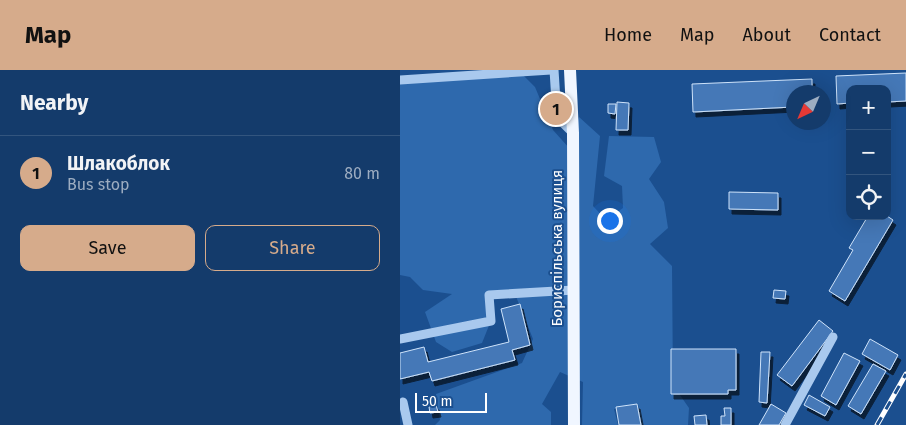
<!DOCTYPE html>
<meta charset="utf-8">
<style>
:root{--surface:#143b6b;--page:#1d4271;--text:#f1f3f6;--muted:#9dadc1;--line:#33557e;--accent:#d6ab8b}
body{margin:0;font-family:"Fira Sans",sans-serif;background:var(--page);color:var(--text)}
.controls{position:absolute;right:15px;top:15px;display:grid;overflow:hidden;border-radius:10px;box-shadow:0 5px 20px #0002}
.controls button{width:45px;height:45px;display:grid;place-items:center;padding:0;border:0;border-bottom:1px solid var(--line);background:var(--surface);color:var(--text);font:25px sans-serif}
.compass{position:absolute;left:386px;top:15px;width:45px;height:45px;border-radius:50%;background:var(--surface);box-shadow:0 5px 20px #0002;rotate:224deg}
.scale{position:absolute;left:15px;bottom:12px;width:72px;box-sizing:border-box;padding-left:5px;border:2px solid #fff;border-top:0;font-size:14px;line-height:18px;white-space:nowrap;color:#fff;-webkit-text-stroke:4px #1b4f8f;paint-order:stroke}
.you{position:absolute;left:209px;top:150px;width:18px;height:18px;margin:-12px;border:4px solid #fff;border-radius:50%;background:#1a73e8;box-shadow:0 0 0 8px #1a73e833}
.badge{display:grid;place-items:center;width:32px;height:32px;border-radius:50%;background:var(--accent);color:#111;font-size:16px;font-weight:700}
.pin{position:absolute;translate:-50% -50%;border:2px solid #fff;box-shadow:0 1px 5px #0006}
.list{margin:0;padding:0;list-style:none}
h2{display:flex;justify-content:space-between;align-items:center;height:65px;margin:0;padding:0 20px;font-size:21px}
h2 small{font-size:16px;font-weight:400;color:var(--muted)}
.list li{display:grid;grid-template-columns:32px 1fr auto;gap:15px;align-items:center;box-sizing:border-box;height:75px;padding:0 20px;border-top:1px solid var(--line)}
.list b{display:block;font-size:19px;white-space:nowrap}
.list p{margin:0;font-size:16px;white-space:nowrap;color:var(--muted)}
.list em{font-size:16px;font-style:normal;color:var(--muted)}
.actions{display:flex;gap:10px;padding:15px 20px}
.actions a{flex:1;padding:11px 0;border:1px solid var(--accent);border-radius:10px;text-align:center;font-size:18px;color:var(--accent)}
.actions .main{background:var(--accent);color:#111}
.icon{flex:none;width:28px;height:28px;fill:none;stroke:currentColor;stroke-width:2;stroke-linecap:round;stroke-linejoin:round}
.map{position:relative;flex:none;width:506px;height:355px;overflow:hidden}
header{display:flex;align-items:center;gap:30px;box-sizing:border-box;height:70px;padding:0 25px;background:var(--accent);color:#111}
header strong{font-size:24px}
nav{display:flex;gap:28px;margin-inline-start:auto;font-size:18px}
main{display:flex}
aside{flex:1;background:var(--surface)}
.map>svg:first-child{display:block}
</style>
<header>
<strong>Map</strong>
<nav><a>Home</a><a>Map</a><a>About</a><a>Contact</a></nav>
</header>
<main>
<aside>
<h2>Nearby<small></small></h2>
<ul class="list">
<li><span class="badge">1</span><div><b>Шлакоблок</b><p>Bus stop</p></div><em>80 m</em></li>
</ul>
<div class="actions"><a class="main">Save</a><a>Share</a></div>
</aside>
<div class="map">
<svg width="506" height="355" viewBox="0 0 506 355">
<defs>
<filter id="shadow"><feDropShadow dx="3" dy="5" stdDeviation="0" flood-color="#0009"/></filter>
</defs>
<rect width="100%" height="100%" fill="#1b4f8f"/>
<!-- green -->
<polygon fill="#2e69ad" points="123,5 135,17 153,60 170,79 179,47 200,66 193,136 206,150 223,138 222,116 204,106 209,66 254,67 261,92 249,109 264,132 268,158 250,174 272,196 273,315 289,338 288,355 242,355 238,334 214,339 218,355 182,355 183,312 160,302 142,334 151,342 151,355 35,355 40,350 36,324 122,293 133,269 113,219 85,223 94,243 82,273 52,282 36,272 25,242 52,224 23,220 10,207 0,205 0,13"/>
<!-- building -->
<g fill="#4478b7" stroke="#cfe3fa" filter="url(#shadow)">
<polygon points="506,3 506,31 487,32 487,19 450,19 450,33 437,34 436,6"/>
<polygon points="412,9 412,22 393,22 393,37 293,42 292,14"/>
<polygon points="217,32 229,33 228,60 216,60"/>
<polygon points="208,34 216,34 215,44 208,43"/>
<polygon points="329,122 378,123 378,140 329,139"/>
<polygon points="468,146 487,146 493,150 445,231 429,221 453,180 449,178"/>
<polygon points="374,220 386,221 385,229 373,228"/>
<polygon points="120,234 130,275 112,280 115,290 32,311 29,302 0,309 0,283 24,277 28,292 109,272 101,239"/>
<polygon points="419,250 433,261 392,316 377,305"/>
<polygon points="470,269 498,285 490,300 462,284"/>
<polygon points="271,279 336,279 336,320 328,320 328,324 271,324"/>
<polygon points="361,282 370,282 367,333 359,332"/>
<polygon points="444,283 460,291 436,335 421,326"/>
<polygon points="473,294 486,301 461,344 448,336"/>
<polygon points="409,325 430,337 425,346 404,335"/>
<polygon points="237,334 241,355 219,355 216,337"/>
<polygon points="371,334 386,343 379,355 359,355"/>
<polygon points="36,335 38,342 30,343 29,337"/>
<polygon points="324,338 331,338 331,355 321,355 321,346 325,346"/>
<polygon points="306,345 307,355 295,355 294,346"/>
</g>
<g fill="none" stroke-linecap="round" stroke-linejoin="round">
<!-- minor -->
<g stroke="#a9c9ee" stroke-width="9">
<polyline points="154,0 157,47 173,63"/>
<polyline points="0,10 151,0"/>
<polyline points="0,269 91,251 89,225 174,220"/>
<polyline points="3,332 8,355"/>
<polyline points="385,355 433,267"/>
</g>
<!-- major -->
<polyline stroke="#f0f6ff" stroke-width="12" points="170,0 173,63 174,355"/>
<!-- rail casing -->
<g stroke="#fff" stroke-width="5">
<polyline id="rail" points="477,355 506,304"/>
</g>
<!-- rail -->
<use href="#rail" stroke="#1b4f8f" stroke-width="3" stroke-dasharray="9" stroke-linecap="butt"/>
</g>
<g text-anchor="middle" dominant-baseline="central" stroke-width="4" stroke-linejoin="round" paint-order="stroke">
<!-- street labels -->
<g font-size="15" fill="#fff" stroke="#1b4f8f">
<text transform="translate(157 178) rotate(-90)">Бориспільська вулиця</text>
</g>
</g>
</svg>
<div class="controls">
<button>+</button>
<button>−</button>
<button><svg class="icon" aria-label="locate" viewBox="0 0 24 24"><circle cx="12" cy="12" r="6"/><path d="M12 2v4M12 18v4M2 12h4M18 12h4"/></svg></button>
</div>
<svg class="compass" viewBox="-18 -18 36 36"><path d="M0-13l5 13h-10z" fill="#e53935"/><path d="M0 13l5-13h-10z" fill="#9dadc1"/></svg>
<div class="scale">50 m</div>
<div class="you"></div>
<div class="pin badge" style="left:156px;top:39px">1</div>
</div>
</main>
